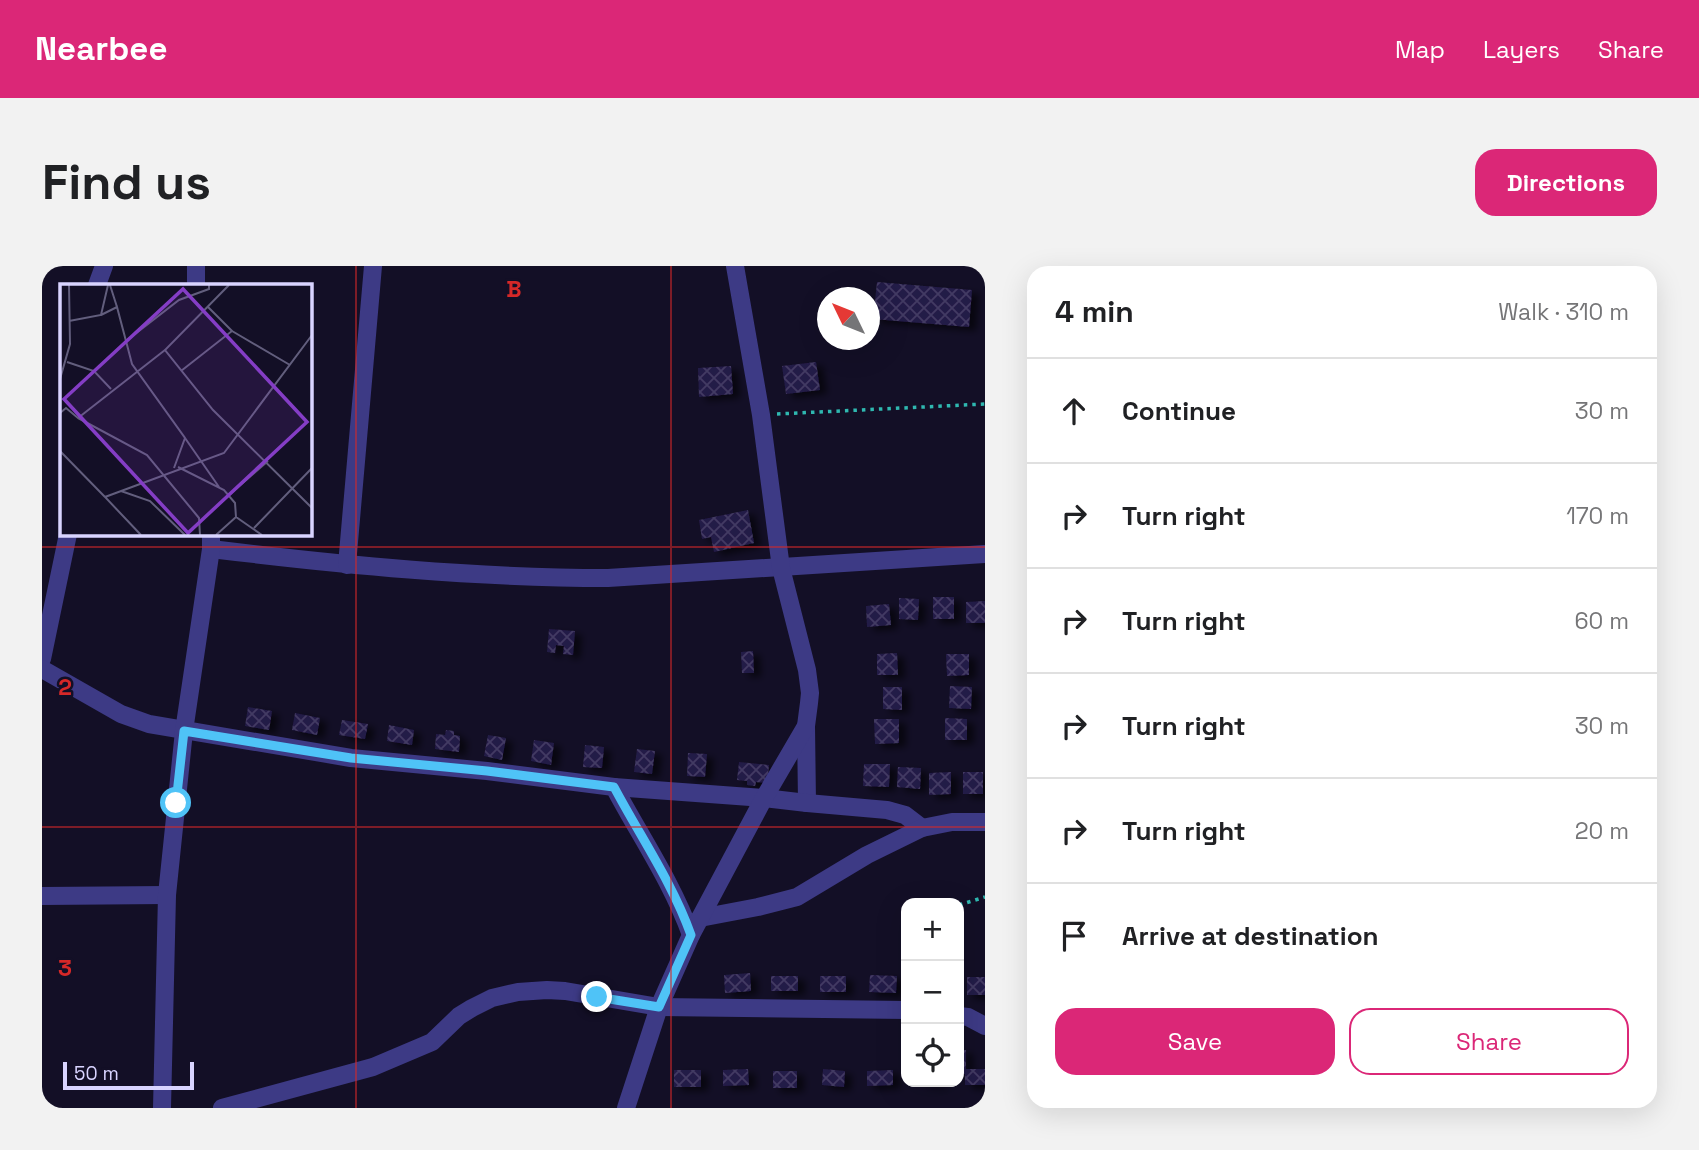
<!DOCTYPE html>
<meta charset="utf-8">
<style>
:root{--surface:#fff;--page:#f2f2f2;--text:#202124;--muted:#757577;--line:#e0e0e0;--accent:#db2777}
body{margin:0;font-family:"Space Grotesk",sans-serif;background:var(--page);color:var(--text)}
.controls{position:absolute;right:21px;bottom:21px;display:grid;overflow:hidden;border-radius:14px;box-shadow:0 7px 28px #0002}
.controls button{width:63px;height:63px;display:grid;place-items:center;padding:0;border:0;border-bottom:2px solid var(--line);background:var(--surface);color:var(--text);font:35px sans-serif}
.compass{position:absolute;left:775px;top:21px;width:63px;height:63px;border-radius:50%;background:var(--surface);box-shadow:0 7px 28px #0002;rotate:313deg}
.scale{position:absolute;left:21px;bottom:18px;width:131px;box-sizing:border-box;padding-left:7px;border:4px solid #d9d4ff;border-top:0;font-size:19px;line-height:24px;white-space:nowrap;color:#d9d4ff;-webkit-text-stroke:5px #130f26;paint-order:stroke}
.stop{position:absolute;width:21px;height:21px;margin:-16px;border:5px solid #4fc3f7;border-radius:50%;background:#fff}
.stop.end{background:#4fc3f7;border-color:#fff;box-shadow:0 2px 7px #0008}
.list{margin:0;padding:0;list-style:none}
h2{display:flex;justify-content:space-between;align-items:center;height:91px;margin:0;padding:0 28px;font-size:30px}
h2 small{font-size:23px;font-weight:400;color:var(--muted)}
.list li{display:grid;grid-template-columns:46px 1fr auto;gap:21px;align-items:center;box-sizing:border-box;height:105px;padding:0 28px;border-top:2px solid var(--line)}
.list b{display:block;font-size:26px;white-space:nowrap}
.list em{font-size:23px;font-style:normal;color:var(--muted)}
.actions{display:flex;gap:14px;padding:21px 28px}
.actions a{flex:1;padding:16px 0;border:2px solid var(--accent);border-radius:21px;text-align:center;font-size:24px;color:var(--accent)}
.actions .main{background:var(--accent);color:#fff}
.icon{flex:none;width:38px;height:38px;fill:none;stroke:currentColor;stroke-width:2;stroke-linecap:round;stroke-linejoin:round}
.map{position:relative;flex:none;width:943px;height:842px;overflow:hidden;border-radius:21px}
header{display:flex;align-items:center;gap:42px;box-sizing:border-box;height:98px;padding:0 35px;background:var(--accent);color:#fff}
header strong{font-size:33px}
nav{display:flex;gap:38px;margin-inline-start:auto;font-size:24px}
.intro{display:flex;align-items:center;justify-content:space-between;box-sizing:border-box;height:168px;padding:0 42px}
h1{margin:0;font-size:49px}
.button{padding:18px 32px;border-radius:21px;background:var(--accent);color:#fff;font-size:24px;font-weight:700}
main{display:flex;gap:42px;padding:0 42px}
aside{flex:1;background:var(--surface);border-radius:21px;box-shadow:0 7px 28px #0002}
.map>svg:first-child{display:block}
</style>
<header>
<strong>Nearbee</strong>
<nav><a>Map</a><a>Layers</a><a>Share</a></nav>
</header>
<div class="intro"><h1>Find us</h1><a class="button">Directions</a></div>
<main>
<div class="map">
<svg width="943" height="842" viewBox="0 0 943 842">
<defs>
<pattern id="building-cross-hatch" width="8" height="8" patternUnits="userSpaceOnUse" patternTransform="scale(1.75)"><rect width="8" height="8" fill="#241b47"/><path d="M0 0l8 8M0 8l8-8" fill="none" stroke="#433b63"/></pattern>
<filter id="shadow"><feDropShadow dx="7" dy="4" stdDeviation="3.5" flood-color="#0009"/></filter>
</defs>
<rect width="100%" height="100%" fill="#130f26"/>
<!-- building -->
<g fill="url(#building-cross-hatch)" filter="url(#shadow)">
<polygon points="835,16 930,24 927,61 831,53"/>
<polygon points="774,96 778,124 744,128 740,100"/>
<polygon points="689,100 691,128 657,131 656,102"/>
<polygon points="706,244 712,277 672,286 669,271 660,273 657,254"/>
<rect x="891" y="331" width="21" height="22"/>
<polygon points="857,332 877,333 876,354 857,353"/>
<polygon points="943,335 943,357 924,357 924,336"/>
<polygon points="847,338 849,359 825,361 824,340"/>
<polygon points="507,363 533,365 531,389 521,388 522,380 514,379 513,387 505,386"/>
<polygon points="711,385 712,407 700,407 699,386"/>
<polygon points="855,387 856,409 835,409 835,388"/>
<polygon points="904,388 927,388 927,409 905,410"/>
<polygon points="908,420 930,421 929,443 907,442"/>
<polygon points="841,421 860,421 860,444 841,443"/>
<polygon points="206,441 230,445 227,464 203,460"/>
<polygon points="253,447 278,452 275,469 250,464"/>
<polygon points="903,452 925,453 925,474 903,474"/>
<polygon points="832,453 857,453 857,477 833,478"/>
<polygon points="300,454 326,458 323,473 297,469"/>
<polygon points="347,459 372,464 370,479 345,475"/>
<polygon points="404,464 412,465 412,469 418,470 417,486 393,483 394,468 403,469"/>
<polygon points="446,469 464,472 460,494 442,490"/>
<polygon points="492,474 512,477 509,499 489,495"/>
<polygon points="543,479 562,481 560,502 541,501"/>
<polygon points="595,483 613,485 610,508 592,506"/>
<polygon points="646,487 665,488 663,511 645,510"/>
<polygon points="697,496 727,499 725,517 714,516 713,520 705,519 705,515 695,514"/>
<polygon points="822,498 848,498 847,521 821,520"/>
<polygon points="856,501 879,502 878,523 855,521"/>
<polygon points="909,506 909,528 887,529 887,507"/>
<rect x="921" y="506" width="20" height="22"/>
<polygon points="708,707 709,725 683,727 682,709"/>
<polygon points="828,709 855,710 854,727 827,726"/>
<rect x="729" y="710" width="27" height="15"/>
<rect x="778" y="710" width="26" height="16"/>
<rect x="925" y="711" width="18" height="18"/>
<polygon points="917,784 924,784 924,803 943,803 943,819 923,819 923,808 917,808"/>
<polygon points="706,803 707,819 681,820 681,804"/>
<polygon points="781,803 803,805 802,821 780,819"/>
<rect x="632" y="804" width="27" height="17"/>
<polygon points="851,804 851,819 825,820 825,805"/>
<rect x="731" y="805" width="24" height="17"/>
<polygon points="879,816 898,816 898,819 879,818"/>
</g>
<g fill="none" stroke-linecap="round" stroke-linejoin="round">
<!-- path -->
<g stroke="#2fb8b0" stroke-width="3.5" stroke-dasharray="3.5 5" stroke-linecap="butt">
<polyline points="735,148 943,138"/>
<polyline points="917,639 943,631"/>
<polyline points="862,727 864,705"/>
</g>
<!-- street -->
<g stroke="#3d3a85" stroke-width="18">
<polyline points="154,0 154,19"/>
<polyline points="55,19 62,0"/>
<path d="M169,268v15c132,16 264,29 397,29l377,-24"/>
<polyline points="305,299 331,0"/>
<polyline points="0,393 26,268"/>
<path d="M0,403l79,45 28,10 202,34 136,13 127,16c26,49 58,95 77,148"/>
<polyline points="764,460 765,537"/>
<polyline points="572,521 722,532 765,537 845,544 863,549 880,562"/>
<polyline points="0,630 125,629"/>
<polyline points="658,652 716,641 755,631 825,589 880,562 910,556 943,556"/>
<polyline points="917,750 926,751 943,760"/>
<polyline points="120,842 125,629 142,465 169,283"/>
<polyline points="180,842 331,801 390,776 417,750 430,742 450,732 476,726 505,724 523,725 617,741 864,744"/>
<polyline points="584,842 617,741 649,669 722,532 764,460 767,437 768,427 765,404 739,302 719,149 693,0"/>
</g>
</g>
<g fill="none" stroke-linecap="round" stroke-linejoin="round">
<!-- route -->
<path stroke="#4fc3f7" stroke-width="9" d="M134,537l8,-72 167,27 136,13 127,16c26,49 58,95 77,148l-32,72 -62,-10"/>
</g>
<!-- grid -->
<path fill="none" stroke="#d62828" stroke-width="2" stroke-opacity="0.55" d="M314,0v842M629,0v842M0,281h943M0,561h943"/>
<!-- overview -->
<g transform="translate(18 18)">
<rect width="252" height="252" fill="#130f26"/>
<path fill="none" stroke="#625e7d" stroke-width="2" d="M50,1l7,22M169,1l-64,65 48,60 99,98M41,31l16,-8 9,34 53,-41 30,-11v-4M9,37l32,-6 7,-30M172,47l58,34M66,57l6,23 53,74 -11,30M7,78l27,9 17,18M121,87l51,-40 -25,-25M0,95l10,-35 -1,-59M0,129l6,-5 12,10 87,-68M18,134l69,37 52,63 1,17M125,154l34,49M0,167l45,46M118,183l46,23 11,13 1,14M61,207l29,10 35,34M169,211l39,-34M194,244l58,-60M81,251l-36,-38 119,-44 88,-118M156,251l20,-18 26,18"/>
<path fill="#843dc5" fill-opacity="0.15" stroke="#843dc5" stroke-width="3.5" d="M123,5l124,133 -119,111 -124,-134z"/>
<rect width="252" height="252" fill="none" stroke="#d9d4ff" stroke-width="3.5"/>
</g>
<g font-size="23" text-anchor="middle" font-weight="bold" fill="#d62828" stroke="#130f26" stroke-width="5" stroke-linejoin="round" paint-order="stroke">
<text x="472" y="31">B</text>
<text x="23" y="429">2</text>
<text x="23" y="710">3</text>
</g>
</svg>
<div class="controls">
<button>+</button>
<button>−</button>
<button><svg class="icon" aria-label="locate" viewBox="0 0 24 24"><circle cx="12" cy="12" r="6"/><path d="M12 2v4M12 18v4M2 12h4M18 12h4"/></svg></button>
</div>
<svg class="compass" viewBox="-18 -18 36 36"><path d="M0-13l5 13h-10z" fill="#e53935"/><path d="M0 13l5-13h-10z" fill="#757577"/></svg>
<div class="scale">50 m</div>
<div class="stop" style="left:134px;top:537px"></div>
<div class="stop end" style="left:555px;top:731px"></div>
</div>
<aside>
<h2>4 min<small>Walk · 310 m</small></h2>
<ul class="list">
<li><svg class="icon" aria-label="ahead" viewBox="0 0 24 24"><path d="M12 20V5M6 11l6-6 6 6"/></svg><div><b>Continue</b></div><em>30 m</em></li>
<li><svg class="icon" aria-label="right" viewBox="0 0 24 24"><path d="M7 20v-9h11M14 6l5 5-5 5"/></svg><div><b>Turn right</b></div><em>170 m</em></li>
<li><svg class="icon" aria-label="right" viewBox="0 0 24 24"><path d="M7 20v-9h11M14 6l5 5-5 5"/></svg><div><b>Turn right</b></div><em>60 m</em></li>
<li><svg class="icon" aria-label="right" viewBox="0 0 24 24"><path d="M7 20v-9h11M14 6l5 5-5 5"/></svg><div><b>Turn right</b></div><em>30 m</em></li>
<li><svg class="icon" aria-label="right" viewBox="0 0 24 24"><path d="M7 20v-9h11M14 6l5 5-5 5"/></svg><div><b>Turn right</b></div><em>20 m</em></li>
<li><svg class="icon" aria-label="arrive" viewBox="0 0 24 24"><path d="M6 21V4h12l-3 4 3 4H6"/></svg><div><b>Arrive at destination</b></div></li>
</ul>
<div class="actions"><a class="main">Save</a><a>Share</a></div>
</aside>
</main>
